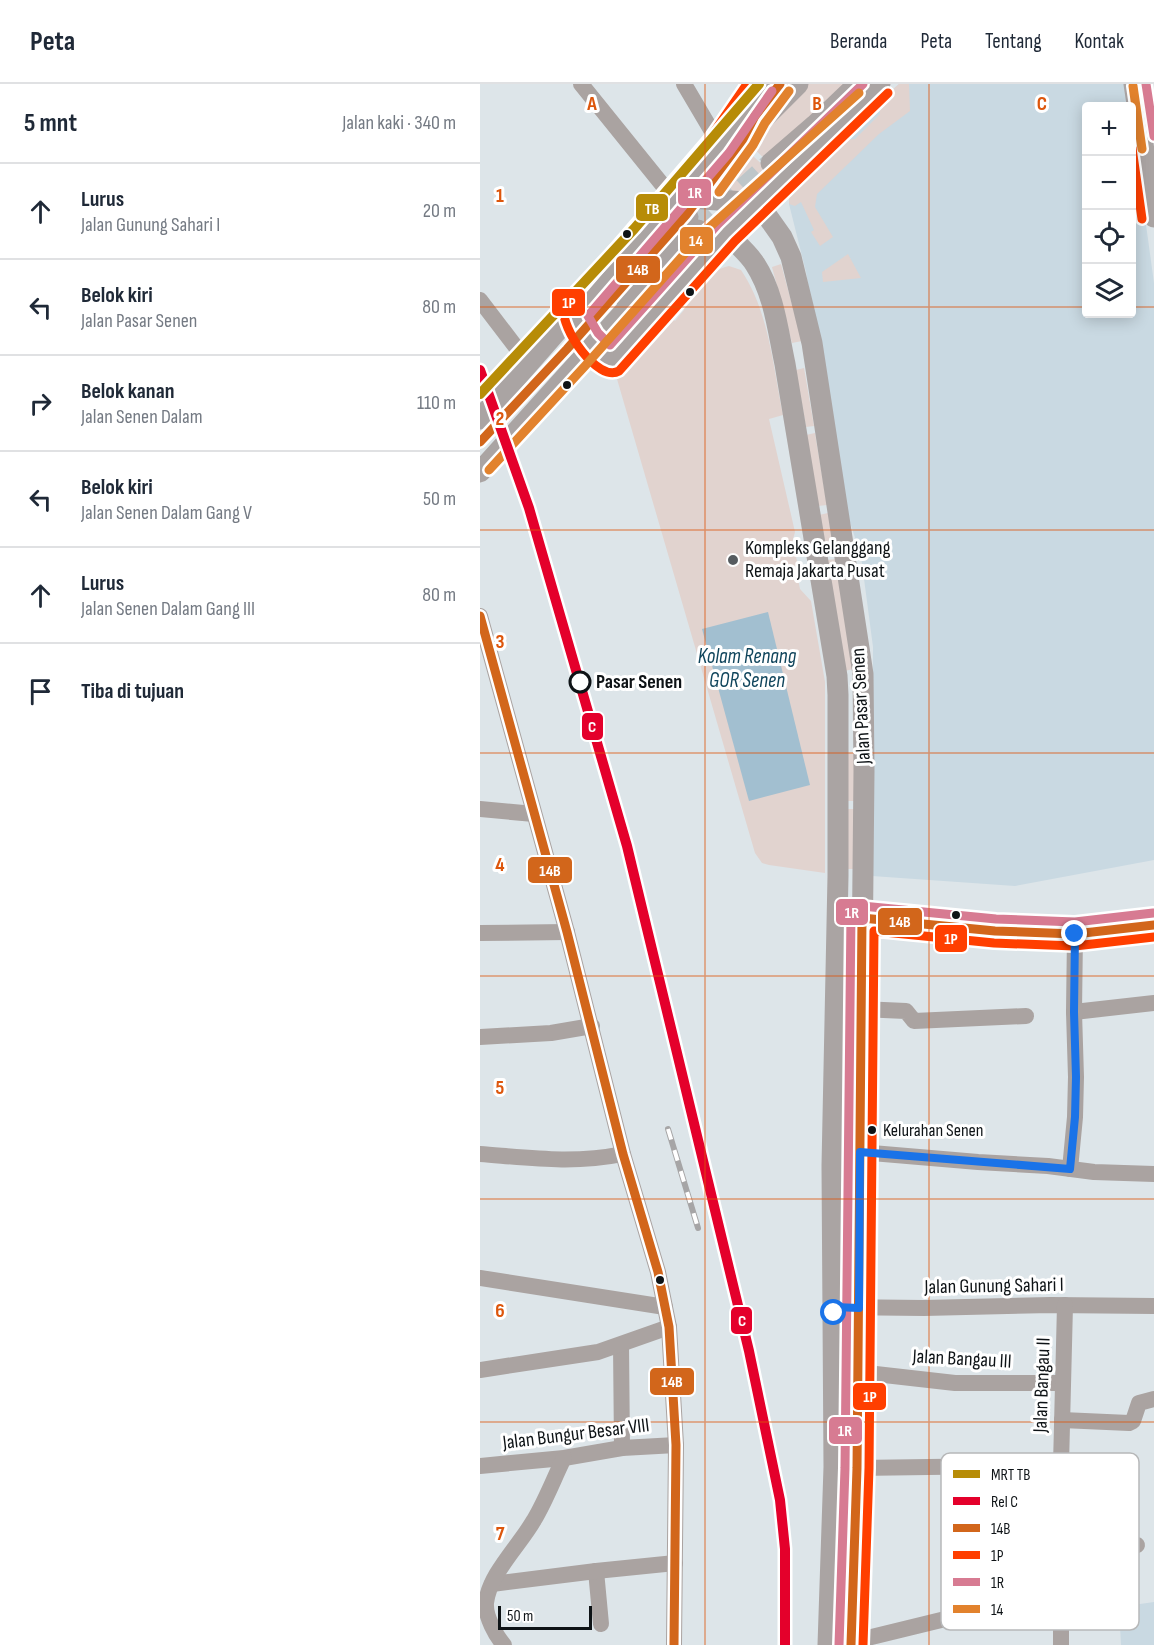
<!DOCTYPE html>
<html lang="id">
<meta charset="utf-8">
<style>
:root{--surface:#fff;--page:#f6f6f7;--text:#1f2937;--muted:#747a83;--line:#e0e1e3}
body{margin:0;font-family:"Sofia Sans Condensed",sans-serif;background:var(--page);color:var(--text)}
.controls{position:absolute;right:18px;top:18px;display:grid;overflow:hidden;border-radius:6px;box-shadow:0 3px 15px #0003}
.controls button{width:54px;height:54px;display:grid;place-items:center;padding:0;border:0;border-bottom:2px solid var(--line);background:var(--surface);color:var(--text);font:30px sans-serif}
.scale{position:absolute;left:18px;bottom:15px;width:94px;box-sizing:border-box;padding-left:6px;border:3px solid #0e1316;border-top:0;font-size:16px;line-height:21px;white-space:nowrap;color:#0e1316;-webkit-text-stroke:4px #fff;paint-order:stroke}
.stop{position:absolute;width:18px;height:18px;margin:-14px;border:4px solid #1a73e8;border-radius:50%;background:#fff}
.stop.end{background:#1a73e8;border-color:#fff;box-shadow:0 2px 6px #0008}
.list{margin:0;padding:0;list-style:none}
h2{display:flex;justify-content:space-between;align-items:center;height:78px;margin:0;padding:0 24px;font-size:26px}
h2 small{font-size:20px;font-weight:400;color:var(--muted)}
.list li{display:grid;grid-template-columns:39px 1fr auto;gap:18px;align-items:center;box-sizing:border-box;height:96px;padding:0 24px;border-top:2px solid var(--line)}
.list b{display:block;font-size:22px;white-space:nowrap}
.list p{margin:0;font-size:20px;white-space:nowrap;color:var(--muted)}
.list em{font-size:20px;font-style:normal;color:var(--muted)}
.icon{flex:none;width:33px;height:33px;fill:none;stroke:currentColor;stroke-width:2;stroke-linecap:round;stroke-linejoin:round}
.map{position:relative;flex:none;width:674px;height:1561px;overflow:hidden}
header{display:flex;align-items:center;gap:36px;box-sizing:border-box;height:84px;padding:0 30px;background:var(--surface);border-bottom:2px solid var(--line)}
header strong{font-size:28px}
nav{display:flex;gap:33px;margin-inline-start:auto;font-size:21px}
main{display:flex}
aside{flex:1;background:var(--surface)}
.map>svg:first-child{display:block}
</style>
<header>
<strong>Peta</strong>
<nav><a>Beranda</a><a>Peta</a><a>Tentang</a><a>Kontak</a></nav>
</header>
<main>
<aside>
<h2>5 mnt<small>Jalan kaki · 340 m</small></h2>
<ul class="list">
<li><svg class="icon" aria-label="ahead" viewBox="0 0 24 24"><path d="M12 20V5M6 11l6-6 6 6"/></svg><div><b>Lurus</b><p>Jalan Gunung Sahari I</p></div><em>20 m</em></li>
<li><svg class="icon" aria-label="left" viewBox="0 0 24 24"><path d="M17 20v-9H6M10 6l-5 5 5 5"/></svg><div><b>Belok kiri</b><p>Jalan Pasar Senen</p></div><em>80 m</em></li>
<li><svg class="icon" aria-label="right" viewBox="0 0 24 24"><path d="M7 20v-9h11M14 6l5 5-5 5"/></svg><div><b>Belok kanan</b><p>Jalan Senen Dalam</p></div><em>110 m</em></li>
<li><svg class="icon" aria-label="left" viewBox="0 0 24 24"><path d="M17 20v-9H6M10 6l-5 5 5 5"/></svg><div><b>Belok kiri</b><p>Jalan Senen Dalam Gang V</p></div><em>50 m</em></li>
<li><svg class="icon" aria-label="ahead" viewBox="0 0 24 24"><path d="M12 20V5M6 11l6-6 6 6"/></svg><div><b>Lurus</b><p>Jalan Senen Dalam Gang III</p></div><em>80 m</em></li>
<li><svg class="icon" aria-label="arrive" viewBox="0 0 24 24"><path d="M6 21V4h12l-3 4 3 4H6"/></svg><div><b>Tiba di tujuan</b></div></li>
</ul>
</aside>
<div class="map">
<svg width="674" height="1561" viewBox="0 0 674 1561">
<rect width="100%" height="100%" fill="#dde5e9"/>
<!-- built -->
<g fill="#c9d9e2">
<polygon points="419,0 646,0 649,22 606,22 606,230 652,230 652,38 674,199 674,776 535,802 392,792 393,563 381,472 364,420 326,188 309,120 309,114 315,102 338,75"/>
<polygon points="674,1518 674,1561 641,1561 639,1523"/>
</g>
<!-- green -->
<g fill="#e1d3cf">
<polygon points="319,0 371,0 287,77 266,57"/>
<polygon points="419,0 429,0 430,27 399,50 337,110 335,123 353,153 340,162 331,148 334,146 321,118 315,122 309,120 309,114 315,102 338,75 346,76 365,56 375,55 400,30 400,21 408,13 406,11"/>
<polygon points="259,59 289,87 263,110 219,105"/>
<polygon points="368,170 381,194 343,198 342,188"/>
<polygon points="301,180 322,257 312,259 292,183"/>
<path d="M249,182l12,4c28,41 32,97 42,145l-14,4 26,113 -3,11 10,35 -4,1 2,10 11,12 14,81v191l-56,-8 -7,-2 -7,-10 -138,-474 54,-62 4,4 9,-11 -3,-4c14,-16 26,-35 48,-40z"/>
<polygon points="324,284 334,342 326,343 316,286"/>
<polygon points="335,349 347,421 338,422 326,351"/>
<polygon points="348,429 354,467 345,469 339,431"/>
<polygon points="356,475 373,585 365,587 347,476"/>
<polygon points="368,669 376,670 375,717 367,717"/>
<polygon points="366,725 375,725 374,785 365,785"/>
<rect x="364" y="880" width="11" height="97"/>
<polygon points="363,1001 375,1001 372,1079 361,1079"/>
<polygon points="361,1086 373,1086 373,1207 362,1207"/>
<polygon points="363,1232 374,1232 366,1561 355,1561"/>
</g>
<!-- water -->
<polygon fill="#a2bfd0" points="288,528 330,701 269,717 222,545"/>
<g fill="none" stroke-linecap="round" stroke-linejoin="round">
<!-- major-tunnel -->
<g stroke="#bec6c9" stroke-width="21" stroke-dasharray="21 10" stroke-linecap="butt">
<polyline points="212,128 266,57"/>
<polyline points="218,146 291,79"/>
</g>
<!-- minor -->
<g stroke="#aaa3a1" stroke-width="16">
<polyline points="101,0 189,109 196,113"/>
<polyline points="204,0 240,61"/>
<polyline points="0,216 48,279"/>
<polyline points="0,532 87,848 143,1070 178,1188 189,1243 196,1361 194,1561"/>
<polyline points="0,725 54,730"/>
<polyline points="0,849 87,848"/>
<polyline points="381,925 426,927 434,937 546,932"/>
<polyline points="594,928 674,919"/>
<polyline points="0,953 71,949 112,942"/>
<polyline points="380,1068 498,1078 568,1082 614,1088 674,1090"/>
<path d="M0,1070c51,4 93,10 143,0"/>
<polyline points="590,1085 595,1033 596,993 594,928 595,850"/>
<polyline points="0,1194 185,1223"/>
<polyline points="354,1223 444,1224 571,1221 674,1222"/>
<polyline points="141,1261 142,1364"/>
<polyline points="0,1286 118,1268 189,1243"/>
<polyline points="378,1288 475,1299 583,1299"/>
<polyline points="582,1336 649,1339 653,1337 659,1319 674,1315"/>
<polyline points="0,1382 84,1374 142,1364 196,1361"/>
<polyline points="377,1384 581,1381"/>
<polyline points="580,1450 657,1461"/>
<polyline points="116,1487 121,1540"/>
<polyline points="12,1500 116,1487 195,1479"/>
<polyline points="371,1558 580,1507"/>
<path d="M24,1561c-8,-9 -19,-29 -18,-42 3,-29 34,-58 48,-83 12,-20 20,-42 30,-62"/>
<polyline points="581,1561 581,1381 585,1221"/>
</g>
<!-- major -->
<g stroke="#aaa4a3" stroke-width="21">
<polyline points="654,0 674,133"/>
<polyline points="266,57 278,40 318,0"/>
<polyline points="291,79 335,41 378,0"/>
<polyline points="196,113 278,119 302,153 311,173 332,259 383,590 384,687 377,1384 371,1561"/>
<path d="M246,149c10,10 22,20 29,31 19,29 23,67 30,100l52,312 1,19v181l-6,290 2,301 -6,178"/>
<polyline points="141,210 208,133"/>
<polyline points="123,271 131,278 246,149 400,0"/>
<polyline points="0,335 240,61 282,0"/>
<polyline points="0,388 218,146"/>
</g>
<!-- rail casing -->
<g stroke="#a6a5a6" stroke-width="6">
<polyline id="rail" points="188,1045 218,1144"/>
</g>
<!-- rail -->
<use href="#rail" stroke="#fff" stroke-width="4" stroke-dasharray="11" stroke-linecap="butt"/>
<!-- major-bridge -->
<polyline stroke="#aaa4a3" stroke-width="21" points="96,237 105,254 123,271"/>
<!-- bus-1 casing -->
<g stroke="#fff" stroke-width="14">
<g id="bus-1">
<polyline points="0,358 87,265 206,131 263,55 275,32 300,0"/>
<polyline points="0,532 87,848 143,1070 178,1188 189,1243 196,1361 194,1561"/>
<polyline points="371,1561 377,1384 382,834 515,847 595,850 674,841"/>
</g>
</g>
<!-- bus-2 casing -->
<g stroke="#fff" stroke-width="14">
<g id="bus-2">
<path d="M267,0l-37,54 -146,170c-4,20 34,75 55,63l116,-130 153,-148"/>
<polyline points="652,64 662,135"/>
<polyline points="383,1561 389,1384 394,847 514,859 595,862 674,853"/>
</g>
</g>
<!-- bus-3 casing -->
<g stroke="#fff" stroke-width="14">
<g id="bus-3">
<polyline points="666,0 674,52"/>
<polyline points="292,7 249,69 108,232 118,249 130,261 238,140 383,0"/>
<polyline points="359,1561 365,1384 371,829 375,824 382,822 516,835 595,838 673,829"/>
</g>
</g>
<!-- bus-4 casing -->
<g stroke="#fff" stroke-width="14">
<g id="bus-4">
<polyline points="653,2 662,65"/>
<polyline points="239,108 273,61 285,39 309,7"/>
<polyline points="9,386 105,282 223,149 379,9"/>
</g>
</g>
<!-- bus-1 -->
<use href="#bus-1" stroke="#d2661b" stroke-width="9"/>
<!-- bus-2 -->
<use href="#bus-2" stroke="#ff3f00" stroke-width="9"/>
<!-- bus-3 -->
<use href="#bus-3" stroke="#d77b92" stroke-width="9"/>
<!-- bus-4 -->
<use href="#bus-4" stroke="#e2822d" stroke-width="9"/>
<!-- rail-1 casing -->
<g stroke="#fff" stroke-width="15">
<polyline id="rail-1" points="0,286 49,424 147,762 269,1267 300,1416 305,1465 305,1561"/>
</g>
<!-- rail-1 -->
<use href="#rail-1" stroke="#e4002b" stroke-width="10"/>
<!-- metro-1 casing -->
<g stroke="#fff" stroke-width="15">
<polyline id="metro-1" points="0,310 154,145 279,0"/>
</g>
<!-- metro-1 -->
<use href="#metro-1" stroke="#b78c07" stroke-width="10"/>
</g>
<g fill="none" stroke-linecap="round" stroke-linejoin="round">
<!-- route -->
<polyline stroke="#1a73e8" stroke-width="8" points="354,1229 354,1223 379,1224 380,1068 590,1085 595,1033 596,993 594,928 595,850"/>
</g>
<!-- grid -->
<path fill="none" stroke="#dd560c" stroke-width="1.5" stroke-opacity="0.55" d="M225,0v1561M449,0v1561M0,223h606M652,223h22M0,446h674M0,669h674M0,892h674M0,1115h674M0,1338h674"/>
<!-- markers -->
<g fill="#0e1316" stroke="#fff" stroke-width="2">
<circle cx="147" cy="150" r="5"/>
<circle cx="210" cy="208" r="5"/>
<circle cx="87" cy="301" r="5"/>
<circle cx="476" cy="831" r="5"/>
<circle cx="392" cy="1046" r="5"/>
<circle cx="180" cy="1196" r="5"/>
</g>
<circle fill="#565c60" stroke="#fff" stroke-width="2" cx="253" cy="476" r="6"/>
<circle fill="#fff" stroke="#0e1316" stroke-width="3" cx="100" cy="598" r="10"/>
<g text-anchor="middle" dominant-baseline="central" stroke-width="6" stroke-linejoin="round" paint-order="stroke">
<!-- bus labels -->
<g font-size="18" fill="#0e1316" stroke="#fff" text-anchor="start">
<text x="403" y="1046">Kelurahan Senen</text>
</g>
<!-- poi labels -->
<g font-size="20" fill="#0e1316" stroke="#fff" text-anchor="start">
<text x="265" y="464">Kompleks Gelanggang<tspan x="265" dy="23">Remaja Jakarta Pusat</tspan></text>
</g>
<!-- stop labels -->
<g font-size="20" font-weight="bold" fill="#0e1316" stroke="#fff" text-anchor="start">
<text x="116" y="598">Pasar Senen</text>
</g>
<!-- street labels -->
<g font-size="20" fill="#0e1316" stroke="#fff">
<text transform="translate(381 622) rotate(-93)">Jalan Pasar Senen</text>
<text transform="translate(514 1202) rotate(-1)">Jalan Gunung Sahari I</text>
<text transform="translate(482 1275) rotate(3)">Jalan Bangau III</text>
<text transform="translate(562 1301) rotate(-88)">Jalan Bangau II</text>
<text transform="translate(96 1350) rotate(-7)">Jalan Bungur Besar VIII</text>
</g>
<!-- water labels -->
<g font-size="21" font-style="italic" fill="#10455c" stroke="#fff">
<text x="267" y="572">Kolam Renang<tspan x="267" dy="24">GOR Senen</tspan></text>
</g>
</g>
<!-- legend -->
<rect x="461" y="1369" width="198" height="177" rx="9" fill="#fff" stroke="#b7b8b9" stroke-width="1.5"/>
<rect x="473" y="1386" width="27" height="8" fill="#b78c07"/>
<rect x="473" y="1413" width="27" height="8" fill="#e4002b"/>
<rect x="473" y="1440" width="27" height="8" fill="#d2661b"/>
<rect x="473" y="1467" width="27" height="8" fill="#ff3f00"/>
<rect x="473" y="1494" width="27" height="8" fill="#d77b92"/>
<rect x="473" y="1521" width="27" height="8" fill="#e2822d"/>
<g font-size="16" fill="#0e1316">
<text x="511" y="1396">MRT TB</text>
<text x="511" y="1423">Rel C</text>
<text x="511" y="1450">14B</text>
<text x="511" y="1477">1P</text>
<text x="511" y="1504">1R</text>
<text x="511" y="1531">14</text>
</g>
<g font-size="20" text-anchor="middle" font-weight="bold" fill="#dd560c" stroke="#fff" stroke-width="6" stroke-linejoin="round" paint-order="stroke">
<text x="112" y="26">A</text>
<text x="337" y="26">B</text>
<text x="562" y="26">C</text>
<text x="20" y="118">1</text>
<text x="20" y="341">2</text>
<text x="20" y="564">3</text>
<text x="20" y="787">4</text>
<text x="20" y="1010">5</text>
<text x="20" y="1233">6</text>
<text x="20" y="1456">7</text>
</g>
<g stroke="#fff" stroke-width="2">
<rect x="197" y="94" width="35" height="29" rx="6" fill="#d77b92"/>
<rect x="155" y="109" width="34" height="29" rx="6" fill="#b78c07"/>
<rect x="199" y="142" width="35" height="29" rx="6" fill="#e2822d"/>
<rect x="135" y="171" width="46" height="29" rx="6" fill="#d2661b"/>
<rect x="71" y="204" width="35" height="29" rx="6" fill="#ff3f00"/>
<rect x="101" y="628" width="23" height="29" rx="6" fill="#e4002b"/>
<rect x="47" y="772" width="46" height="28" rx="6" fill="#d2661b"/>
<rect x="355" y="814" width="34" height="28" rx="6" fill="#d77b92"/>
<rect x="397" y="823" width="46" height="29" rx="6" fill="#d2661b"/>
<rect x="454" y="840" width="34" height="29" rx="6" fill="#ff3f00"/>
<rect x="250" y="1222" width="23" height="29" rx="6" fill="#e4002b"/>
<rect x="169" y="1283" width="46" height="29" rx="6" fill="#d2661b"/>
<rect x="372" y="1298" width="35" height="29" rx="6" fill="#ff3f00"/>
<rect x="348" y="1332" width="35" height="29" rx="6" fill="#d77b92"/>
</g>
<g font-size="16" text-anchor="middle" font-weight="bold" fill="#fff">
<text x="215" y="114">1R</text>
<text x="172" y="130">TB</text>
<text x="216" y="162">14</text>
<text x="158" y="191">14B</text>
<text x="89" y="224">1P</text>
<text x="112" y="648">C</text>
<text x="70" y="792">14B</text>
<text x="372" y="834">1R</text>
<text x="420" y="843">14B</text>
<text x="471" y="860">1P</text>
<text x="262" y="1242">C</text>
<text x="192" y="1303">14B</text>
<text x="390" y="1318">1P</text>
<text x="365" y="1352">1R</text>
</g>
</svg>
<div class="controls">
<button>+</button>
<button>−</button>
<button><svg class="icon" aria-label="locate" viewBox="0 0 24 24"><circle cx="12" cy="12" r="6"/><path d="M12 2v4M12 18v4M2 12h4M18 12h4"/></svg></button>
<button><svg class="icon" aria-label="layers" viewBox="0 0 24 24"><path d="M12 4l9 5-9 5-9-5zM3 14l9 5 9-5"/></svg></button>
</div>
<div class="scale">50 m</div>
<div class="stop" style="left:354px;top:1229px"></div>
<div class="stop end" style="left:595px;top:850px"></div>
</div>
</main>
